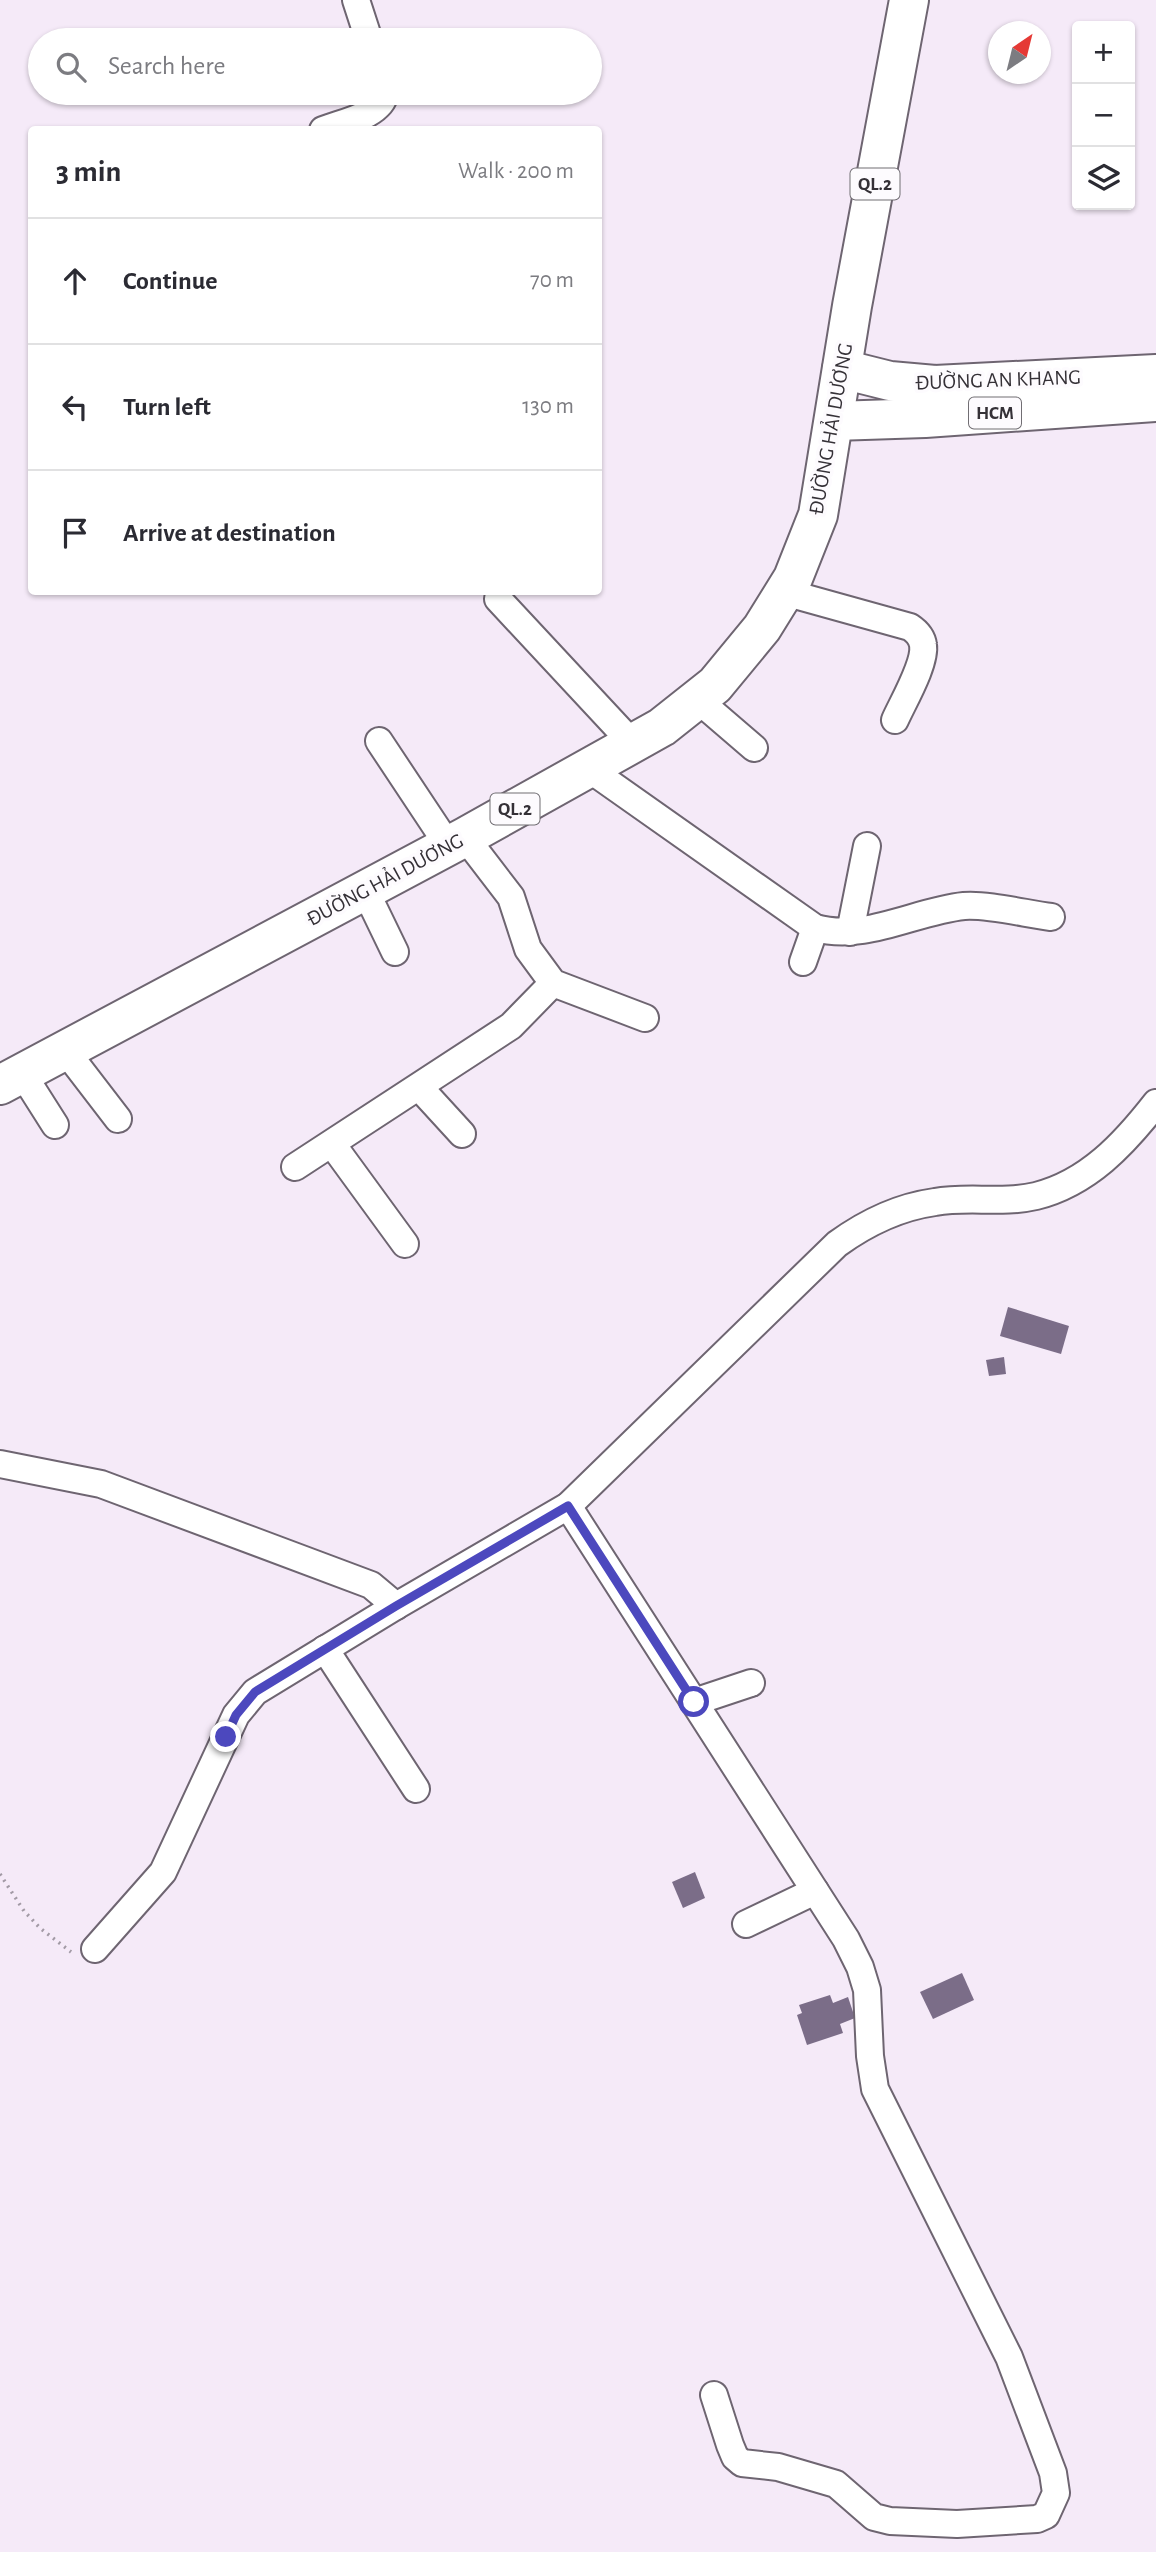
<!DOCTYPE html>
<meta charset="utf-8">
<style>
:root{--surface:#fff;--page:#f7f7f7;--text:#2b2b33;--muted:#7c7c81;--line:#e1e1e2}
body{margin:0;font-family:"Alegreya Sans",sans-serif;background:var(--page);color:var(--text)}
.controls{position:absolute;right:21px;top:21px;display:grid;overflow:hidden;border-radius:7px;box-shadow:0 2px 5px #0004}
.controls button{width:63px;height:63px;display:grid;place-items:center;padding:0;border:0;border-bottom:2px solid var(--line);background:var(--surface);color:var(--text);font:35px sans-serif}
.compass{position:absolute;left:988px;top:21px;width:63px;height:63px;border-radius:50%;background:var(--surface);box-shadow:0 2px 5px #0004;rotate:35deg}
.stop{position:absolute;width:21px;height:21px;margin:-16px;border:5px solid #4c48be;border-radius:50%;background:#fff}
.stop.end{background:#4c48be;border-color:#fff;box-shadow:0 2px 7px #0008}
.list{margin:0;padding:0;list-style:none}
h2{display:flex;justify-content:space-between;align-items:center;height:91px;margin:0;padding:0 28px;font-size:30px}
h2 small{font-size:23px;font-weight:400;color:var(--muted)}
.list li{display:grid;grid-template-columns:46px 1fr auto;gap:21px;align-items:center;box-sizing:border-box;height:126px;padding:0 28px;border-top:2px solid var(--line)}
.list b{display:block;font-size:26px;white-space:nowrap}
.list em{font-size:23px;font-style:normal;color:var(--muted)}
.icon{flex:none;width:38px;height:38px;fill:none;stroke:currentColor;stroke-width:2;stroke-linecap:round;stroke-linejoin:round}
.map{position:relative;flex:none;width:1156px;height:2552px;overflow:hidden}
.search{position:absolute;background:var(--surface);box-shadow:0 2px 5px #0004;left:28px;top:28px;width:574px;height:77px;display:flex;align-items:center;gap:18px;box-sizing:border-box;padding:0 24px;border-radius:38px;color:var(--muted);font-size:26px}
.panel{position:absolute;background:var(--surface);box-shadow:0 2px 5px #0004;left:28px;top:126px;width:574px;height:469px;border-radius:7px}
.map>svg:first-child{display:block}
</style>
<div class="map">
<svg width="1156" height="2552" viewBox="0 0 1156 2552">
<rect width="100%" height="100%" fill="#f5eaf8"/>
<!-- building -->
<g fill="#7b6d88">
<polygon points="1008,1307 1069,1326 1061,1354 1000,1336"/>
<polygon points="1004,1357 1006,1374 989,1376 986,1360"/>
<polygon points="695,1872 705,1898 683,1908 672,1882"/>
<polygon points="962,1973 974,2000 933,2019 920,1992"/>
<polygon points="830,1995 833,2003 848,1997 855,2018 840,2024 843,2033 807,2045 797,2015 802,2013 799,2005"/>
</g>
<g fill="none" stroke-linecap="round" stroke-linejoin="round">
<!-- minor casing -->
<g stroke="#6e6571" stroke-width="30">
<g id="minor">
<polyline points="356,0 369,40"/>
<path d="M323,130c20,-8 58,-14 62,-37"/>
<path d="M784,592l126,35c6,4 12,10 13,18 3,18 -20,57 -28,75"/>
<polyline points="498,599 633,744"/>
<polyline points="697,699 754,748"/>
<polyline points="379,741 448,845"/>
<path d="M588,768l227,160c50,14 100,-17 149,-22 23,-2 63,8 87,11"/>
<polyline points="465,837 511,897 528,949 553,983 645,1018"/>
<polyline points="365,890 395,952"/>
<polyline points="850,932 867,846"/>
<polyline points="803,962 815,928"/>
<polyline points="65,1050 118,1119"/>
<polyline points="22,1073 55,1125"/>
<polyline points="419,1087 462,1134"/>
<polyline points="332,1144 405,1244"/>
<polyline points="295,1167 511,1026 553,983"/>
<polyline points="0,1464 101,1484 371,1585 396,1606"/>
<polyline points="568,1506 846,1939 860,1967 867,1990 870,2056 875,2089 1009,2357 1053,2473 1056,2493 1046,2515 1037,2519 957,2524 890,2521 874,2517 836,2484 778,2467 742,2463 735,2457 730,2445 714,2395"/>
<polyline points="325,1649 416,1789"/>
<polyline points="694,1702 751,1683"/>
<polyline points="746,1924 815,1891"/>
<path d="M95,1949l68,-77 73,-157 19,-23 141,-86 172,-100 269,-262c29,-21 62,-37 98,-42 33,-6 67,2 101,-6 52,-13 88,-52 120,-93"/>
</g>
</g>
<!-- highway casing -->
<g stroke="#6e6571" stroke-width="42">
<g id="highway">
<polyline points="842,369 890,381 935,385 1156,374"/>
<polyline points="834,421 925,418 1156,402"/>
<polyline points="0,1085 465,837 662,727 715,685 762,628 793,578 818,515 852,306 909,0"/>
</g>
</g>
<!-- path -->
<polyline stroke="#a29aa5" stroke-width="3.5" stroke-dasharray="2 5" stroke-linecap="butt" points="0,1874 24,1911 40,1928 71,1952"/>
<!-- minor -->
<use href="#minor" stroke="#fff" stroke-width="26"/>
<!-- highway -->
<use href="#highway" stroke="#fff" stroke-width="38"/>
</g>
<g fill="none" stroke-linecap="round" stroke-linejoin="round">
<!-- route -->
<polyline stroke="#4c48be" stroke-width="9" points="226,1737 236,1715 255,1692 396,1606 568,1506 694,1702"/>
</g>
<g text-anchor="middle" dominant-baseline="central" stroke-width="7" stroke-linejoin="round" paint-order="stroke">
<!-- shield labels -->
<g fill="#fdfbfe" stroke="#716e73" stroke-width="2">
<rect x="850.5" y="168.5" width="49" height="31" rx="5"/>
<rect x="969" y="397.5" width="52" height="31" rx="5"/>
<rect x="490.5" y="793.5" width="49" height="31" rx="5"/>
</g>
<g font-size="19" font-weight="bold" fill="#353137">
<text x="875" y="184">QL.2</text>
<text x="995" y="413">HCM</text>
<text x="515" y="809">QL.2</text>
</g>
<!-- street labels -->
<g font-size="21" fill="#353137" stroke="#fdfbfe">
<text transform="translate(998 380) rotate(-2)">ĐƯỜNG AN KHANG</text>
<text transform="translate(831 429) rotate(-80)">ĐƯỜNG HẢI DƯƠNG</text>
<text transform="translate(385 880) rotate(-28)">ĐƯỜNG HẢI DƯƠNG</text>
</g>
</g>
</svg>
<div class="controls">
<button>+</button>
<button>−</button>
<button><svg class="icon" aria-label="layers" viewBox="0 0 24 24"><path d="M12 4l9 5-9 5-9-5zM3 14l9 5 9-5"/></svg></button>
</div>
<svg class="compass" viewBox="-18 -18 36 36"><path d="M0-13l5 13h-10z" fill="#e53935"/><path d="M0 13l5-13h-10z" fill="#7c7c81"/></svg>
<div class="stop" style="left:694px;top:1702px"></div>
<div class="stop end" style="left:226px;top:1737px"></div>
<div class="search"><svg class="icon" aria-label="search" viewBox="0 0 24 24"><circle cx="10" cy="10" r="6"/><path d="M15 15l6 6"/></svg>Search here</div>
<section class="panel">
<h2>3 min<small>Walk · 200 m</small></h2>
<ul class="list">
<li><svg class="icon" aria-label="ahead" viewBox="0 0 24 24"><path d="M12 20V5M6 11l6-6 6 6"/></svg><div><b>Continue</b></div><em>70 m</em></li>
<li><svg class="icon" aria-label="left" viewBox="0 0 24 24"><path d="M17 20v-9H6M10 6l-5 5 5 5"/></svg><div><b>Turn left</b></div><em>130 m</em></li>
<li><svg class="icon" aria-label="arrive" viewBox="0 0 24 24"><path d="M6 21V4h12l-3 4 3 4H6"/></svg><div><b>Arrive at destination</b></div></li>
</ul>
</section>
</div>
